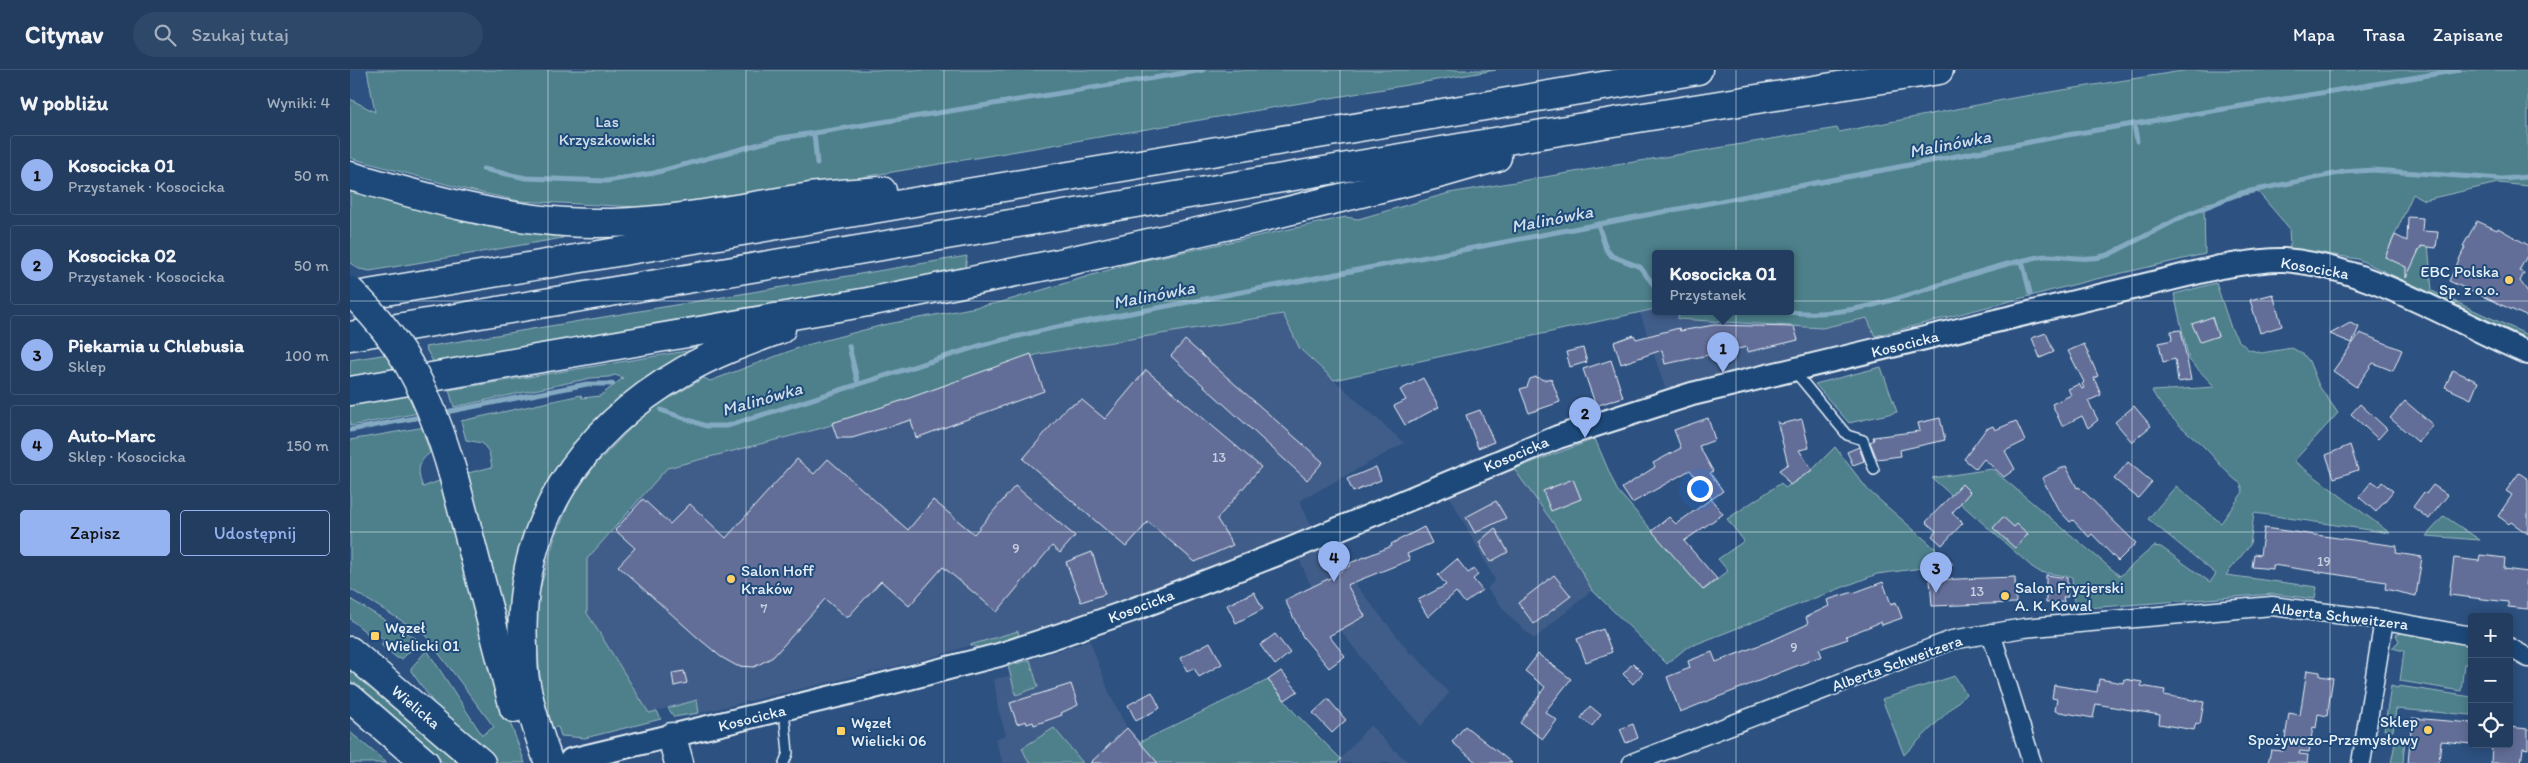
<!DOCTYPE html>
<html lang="pl">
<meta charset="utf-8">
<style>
:root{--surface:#223d60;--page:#2e4869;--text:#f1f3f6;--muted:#a2aebd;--line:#3f5675;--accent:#95b2f1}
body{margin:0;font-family:Itim,sans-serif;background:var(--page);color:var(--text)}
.controls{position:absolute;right:15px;bottom:15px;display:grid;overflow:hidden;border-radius:5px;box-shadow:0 2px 12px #0003}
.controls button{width:45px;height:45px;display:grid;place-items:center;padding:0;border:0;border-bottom:1px solid var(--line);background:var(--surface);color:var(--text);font:25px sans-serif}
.you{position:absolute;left:1349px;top:418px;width:18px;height:18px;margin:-12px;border:4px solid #fff;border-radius:50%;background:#1a73e8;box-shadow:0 0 0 8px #1a73e833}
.badge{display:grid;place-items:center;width:32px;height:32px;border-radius:50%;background:var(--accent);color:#111;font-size:16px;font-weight:700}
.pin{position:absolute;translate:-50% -41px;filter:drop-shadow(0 1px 2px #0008)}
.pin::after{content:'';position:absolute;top:26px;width:18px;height:15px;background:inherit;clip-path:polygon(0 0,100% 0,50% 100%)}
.popup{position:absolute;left:1302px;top:180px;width:142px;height:65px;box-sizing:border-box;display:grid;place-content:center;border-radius:5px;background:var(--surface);filter:drop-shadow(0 1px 4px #0005);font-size:16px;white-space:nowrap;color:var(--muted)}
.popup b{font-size:19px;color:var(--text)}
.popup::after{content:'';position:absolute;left:50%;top:100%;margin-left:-10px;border:10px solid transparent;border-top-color:var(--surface)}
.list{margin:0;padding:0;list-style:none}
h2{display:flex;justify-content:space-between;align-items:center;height:65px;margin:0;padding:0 20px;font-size:21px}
h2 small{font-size:16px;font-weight:400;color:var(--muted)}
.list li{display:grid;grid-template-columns:32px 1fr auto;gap:15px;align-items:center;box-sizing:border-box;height:80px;margin:0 10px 10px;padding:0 10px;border:1px solid var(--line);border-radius:5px}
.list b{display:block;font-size:19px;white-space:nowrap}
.list p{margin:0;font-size:16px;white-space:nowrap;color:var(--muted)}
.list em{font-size:16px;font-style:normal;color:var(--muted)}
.actions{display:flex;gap:10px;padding:15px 20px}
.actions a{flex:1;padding:11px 0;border:1px solid var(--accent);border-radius:5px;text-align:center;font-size:18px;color:var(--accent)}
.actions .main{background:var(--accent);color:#111}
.icon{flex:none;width:28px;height:28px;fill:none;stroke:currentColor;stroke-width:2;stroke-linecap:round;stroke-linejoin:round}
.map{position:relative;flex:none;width:2178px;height:693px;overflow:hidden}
header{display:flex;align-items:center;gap:30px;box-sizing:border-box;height:70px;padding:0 25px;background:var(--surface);border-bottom:1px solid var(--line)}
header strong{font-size:24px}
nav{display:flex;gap:28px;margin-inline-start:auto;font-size:18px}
.search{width:350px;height:45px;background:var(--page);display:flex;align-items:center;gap:12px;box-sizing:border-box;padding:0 18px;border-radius:28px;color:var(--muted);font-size:19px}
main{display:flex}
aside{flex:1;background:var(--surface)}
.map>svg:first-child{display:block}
</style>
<header>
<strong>Citynav</strong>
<div class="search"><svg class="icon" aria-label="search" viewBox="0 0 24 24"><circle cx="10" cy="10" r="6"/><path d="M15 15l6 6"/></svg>Szukaj tutaj</div>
<nav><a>Mapa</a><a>Trasa</a><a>Zapisane</a></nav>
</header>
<main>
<aside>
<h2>W pobliżu<small>Wyniki: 4</small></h2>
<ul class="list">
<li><span class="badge">1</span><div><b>Kosocicka 01</b><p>Przystanek · Kosocicka</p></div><em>50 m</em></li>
<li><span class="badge">2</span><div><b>Kosocicka 02</b><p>Przystanek · Kosocicka</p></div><em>50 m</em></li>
<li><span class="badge">3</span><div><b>Piekarnia u Chlebusia</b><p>Sklep</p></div><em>100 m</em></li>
<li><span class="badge">4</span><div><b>Auto-Marc</b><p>Sklep · Kosocicka</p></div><em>150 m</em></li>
</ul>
<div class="actions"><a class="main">Zapisz</a><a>Udostępnij</a></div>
</aside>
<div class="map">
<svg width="2178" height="693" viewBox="0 0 2178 693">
<rect width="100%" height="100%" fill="#2d5180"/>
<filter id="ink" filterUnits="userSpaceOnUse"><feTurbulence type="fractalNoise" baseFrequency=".02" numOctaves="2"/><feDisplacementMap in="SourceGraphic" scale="10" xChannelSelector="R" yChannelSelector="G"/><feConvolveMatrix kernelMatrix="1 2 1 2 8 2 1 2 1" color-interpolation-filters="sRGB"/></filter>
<g filter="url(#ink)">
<!-- built -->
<g fill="#405d89">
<polygon points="1305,239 1306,242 1329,242 1328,249 1472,258 1517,248 1525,266 1315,318 1290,243"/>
<polygon points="933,244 950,279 1054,373 950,431 961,456 933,467 929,472 779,531 669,568 667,561 573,590 349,643 347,630 299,643 237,543 237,488 317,398 472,358 689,284"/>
<polygon points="1164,399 1204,454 1242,520 1184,569 1160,547 1137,518 1145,510 1100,427"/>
<polygon points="997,469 990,495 1061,584 1062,582 1099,623 1071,656 1020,599 967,529 949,489"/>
<polygon points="740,571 760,625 777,658 788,673 808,693 653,693 645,669 656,665 648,639 644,609 660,606 658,596"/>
<polygon points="1020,655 1043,679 1060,693 987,693"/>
</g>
<!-- green -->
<g fill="#4e808b" stroke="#9bb8c2">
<polygon points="17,0 1146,0 442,119 308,138 169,131 114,119 0,88 0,29 25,42"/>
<polygon points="1838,0 2178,0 2178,116 2148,113 2074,130 2063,124 2035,187 2057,197 2070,178 2078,173 2082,221 2178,265 2178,269 2008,189 1940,178 1939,158 1908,122 1854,134 1855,184 1742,210 1525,266 1517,248 1472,258 1328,249 1329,242 1440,242 1440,184 1306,184 1305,239 984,310 950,279 933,244 689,284 472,358 317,398 237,489 237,543 299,643 307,641 311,649 235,668 211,666 208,657 201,658 191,617 187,575 187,529 204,470 221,429 246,394 297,341 354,308 360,311 453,276 533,255 652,232 782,193 996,147 1008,149 1099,123 1487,58 1489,62 1663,28"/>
<path d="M0,119c70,19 140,43 213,46v3l-193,33 -11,-2 -9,-6z"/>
<polygon points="617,186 615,201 86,297 75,277"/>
<path d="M1866,213l15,45 7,12 10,9 13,4 31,-5 11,6 6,7 10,25 19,27 -44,48 96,72 -136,-20 -4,32 -24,30 91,12 -2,12 -42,-5 -199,15 -2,-32 -32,-5 -8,-5 -100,-89 60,-9 128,107 34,-30 7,1 49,35 6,-8 -68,-55 28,-33 45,37 22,-31 -2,-8c-16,-11 -25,-26 -39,-39 -20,-18 -36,-29 -50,-54l63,-4 -26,-27 -15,-66z"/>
<polygon points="367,276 259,340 161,544 159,569 118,403 142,397 139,382 132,373 116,370 111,351 231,325 232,328 250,326 273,308 265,305 259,307 241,308 104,337 99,320"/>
<polygon points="38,284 50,304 0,312 0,290"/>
<polygon points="1531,297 1547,342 1499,353 1465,314"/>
<polygon points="61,325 69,343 0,356 0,335"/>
<path d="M75,357l2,7 -3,1 6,18c-13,9 -13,20 -7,34l21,-8 59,224 22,60h-27l-46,-38 -14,-16 -27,-38v-3l16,-18 55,85 12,-8 -69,-92 -75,-46v-149z"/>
<polygon points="1245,369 1267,420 1354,520 1378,501 1368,489 1394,471 1377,449 1431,413 1435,418 1462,400 1485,377 1518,420 1603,494 1527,504 1336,578 1317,594 1242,520 1204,454 1164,399"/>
<polygon points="2094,446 2130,470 2076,466"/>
<polygon points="0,529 70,571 52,589 47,588 31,575 34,570 23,560 18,564 0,549"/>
<polygon points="668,561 669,568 633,579 620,575"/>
<polygon points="2055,562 2122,574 2122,592 2120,594 2114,594 2111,621 2050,611 2054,581 2042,578 2049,571 2046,565"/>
<polygon points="680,590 688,617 666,625 658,596"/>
<polygon points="0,596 114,693 94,693 0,612"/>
<polygon points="1605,606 1616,624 1554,685 1532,629"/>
<polygon points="918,610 944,642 991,689 987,693 808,693 788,673"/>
<polygon points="2041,616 2048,618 2049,616 2122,627 2122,645 2046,639 2043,661 2034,660"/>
<polygon points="347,630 349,643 324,647 318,638"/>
<polygon points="704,658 733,693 679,693 672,678"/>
<polygon points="0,662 37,693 0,693"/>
<polygon points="2046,668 2055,669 2053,693 2041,693"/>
</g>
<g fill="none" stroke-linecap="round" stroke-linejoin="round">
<!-- stream -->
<g stroke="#84aac2" stroke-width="5">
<polyline points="1784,54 1787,71"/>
<polyline points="467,94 464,63 853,0"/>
<polyline points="133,99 176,108 257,111 304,103 431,68 464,63"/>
<polyline points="1248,154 1256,179 1262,186 1290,197 1306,218"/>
<polyline points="1672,191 1680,223"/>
<path d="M1438,242c83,9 154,-35 233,-51 8,-2 18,-5 26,-5 23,0 38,6 61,-1l78,-40 55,-22 103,-21 29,-2 129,9 26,-2"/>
<polyline points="499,276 508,314"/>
<polyline points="311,340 356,356 377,356 632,275 702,258 1717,65 2109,0"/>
<polyline points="91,343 237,314 263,314"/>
<polyline points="0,360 76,346"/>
</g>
</g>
<!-- building -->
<g fill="#636e98" stroke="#e8f1f8">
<polygon points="2058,147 2073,148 2072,161 2088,162 2086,178 2071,176 2056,208 2056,197 2035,187 2045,165 2057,171"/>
<polygon points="2127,151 2147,160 2148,158 2178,175 2178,184 2169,201 2174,203 2170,211 2178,222 2178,247 2099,211 2115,177 2113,176"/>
<polygon points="1923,224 1932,256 1910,263 1900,230"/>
<polygon points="1862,247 1868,266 1850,272 1842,254"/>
<polygon points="2000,253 2009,257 2002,273 1980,264"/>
<polygon points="1364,255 1444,257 1448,270 1398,282 1397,277 1315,294 1312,280 1271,294 1264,272 1284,265 1286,269 1329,258 1330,261"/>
<polygon points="1831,260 1841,310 1828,312 1825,289 1813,292 1809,273 1822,270 1821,261"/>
<polygon points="1696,263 1704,282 1690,288 1682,268"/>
<polygon points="2010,263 2052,280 2043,301 2023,293 2006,317 1983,301"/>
<polygon points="835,270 973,392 957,410 821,286"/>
<polygon points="1734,274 1748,306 1744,308 1751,325 1738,331 1748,350 1738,358 1732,346 1712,356 1702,334 1721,325 1718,319 1729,314 1732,319 1734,318 1732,314 1734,312 1718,281"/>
<polygon points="1233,278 1237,292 1220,297 1216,282"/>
<polygon points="681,284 694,321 566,368 561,350 502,368 487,368 482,353 554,330"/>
<polygon points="1261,290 1273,327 1246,336 1233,299"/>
<polygon points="796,300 911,397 867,449 883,475 845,492 798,452 776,477 673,389 716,338 732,330 755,349"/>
<polygon points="2103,300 2128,312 2121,329 2095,317"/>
<polygon points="1186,307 1194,310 1201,308 1210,332 1179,343 1170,319 1177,317 1180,309"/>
<polygon points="1073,308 1089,337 1055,355 1044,336 1056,330 1050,320"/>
<polygon points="2055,331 2083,355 2068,372 2040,348"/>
<polygon points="2010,334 2037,359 2028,369 2001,344"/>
<polygon points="1784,336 1801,356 1782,372 1765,352"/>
<polygon points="1130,340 1144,372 1128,378 1116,345"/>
<polygon points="1358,348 1365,370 1349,376 1363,401 1360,403 1373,421 1362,429 1340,400 1282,433 1272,418 1305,397 1303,393 1331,378 1324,360"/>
<polygon points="1590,348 1595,370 1550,380 1551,386 1527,389 1520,372 1524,370 1523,367 1570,361 1568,353"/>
<polygon points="1452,349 1459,378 1449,380 1462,400 1440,415 1429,400 1438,394 1427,351 1431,354"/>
<polygon points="1666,351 1675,371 1655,381 1665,399 1654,407 1634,389 1626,399 1614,389 1636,359 1643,356 1645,360"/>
<polygon points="2000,375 2008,400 1984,408 1976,385"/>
<polygon points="1509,377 1514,391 1503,395 1497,382"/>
<polygon points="447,389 464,404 478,389 558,460 583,430 624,464 665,416 725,466 710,483 702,476 647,542 593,497 559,536 531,511 497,548 475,529 423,587 404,597 387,596 371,587 347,567 268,496 285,478 265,460 293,429 320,454 340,434 376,468"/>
<polygon points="1778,392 1802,412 1788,428 1764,409"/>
<polygon points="1716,396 1727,418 1729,417 1786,473 1768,491 1742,464 1739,467 1723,450 1720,452 1708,439 1692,408"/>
<polygon points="1026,397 1031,410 1003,422 997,409"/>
<polygon points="2169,403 2178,409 2178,464 2161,452 2159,454 2148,446 2162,425 2156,421"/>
<polygon points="1223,409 1231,429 1201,441 1193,421"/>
<polygon points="2022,411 2029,416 2032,412 2043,421 2026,442 2009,427"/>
<polygon points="1612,414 1620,422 1602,443 1613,453 1592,475 1582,466 1586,461 1576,452"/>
<polygon points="2083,415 2098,425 2079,449 2063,437 2074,422 2076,424"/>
<polygon points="1361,429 1373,444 1334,471 1367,509 1353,520 1302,461 1319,447 1326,454"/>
<polygon points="1146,431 1156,448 1125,463 1116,447"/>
<polygon points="1653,447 1664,457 1667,454 1678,464 1665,478 1643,458"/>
<polygon points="1074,457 1082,473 1057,484 1060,490 997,515 1015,546 979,566 995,586 979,598 953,567 935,530 980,508 1001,495 1000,493 1042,476 1041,474"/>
<polygon points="1145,458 1158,482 1140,492 1129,472"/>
<polygon points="1914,458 2047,476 2046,483 2072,487 2066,526 2035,519 2036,512 1923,495 1923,499 1902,497 1904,484 1910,485"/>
<polygon points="742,482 755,524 731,532 716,492"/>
<polygon points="2130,485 2155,488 2154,499 2178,502 2176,515 2178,515 2178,539 2158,537 2158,532 2099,525 2104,488 2129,491"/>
<polygon points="1107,489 1118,503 1124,499 1128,505 1123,509 1132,520 1115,533 1106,522 1078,547 1068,530 1096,515 1088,505"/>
<polygon points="1204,505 1221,526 1184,554 1168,533"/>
<polygon points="1696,505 1717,508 1718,527 1713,527 1714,532 1696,533"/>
<polygon points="1665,507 1666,533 1582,536 1580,510"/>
<polygon points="1533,512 1541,534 1546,532 1552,548 1532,555 1531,552 1496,566 1498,569 1469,579 1472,586 1330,642 1317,607 1340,598 1338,591 1362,582 1366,592 1425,569 1458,554 1456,547 1479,536 1477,530 1503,522 1503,523"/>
<polygon points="904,522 913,539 886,553 877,535"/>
<polygon points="1253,559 1262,582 1236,592 1227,569"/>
<polygon points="925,564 940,583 925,595 910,575"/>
<polygon points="860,572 872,594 849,607 844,598 837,601 830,588"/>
<polygon points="1188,584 1221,609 1195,642 1207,650 1193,669 1170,653 1195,617 1175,601"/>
<polygon points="1283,593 1293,603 1283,614 1273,604"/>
<polygon points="1957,600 1970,602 1970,606 1983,608 1977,646 1968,644 1966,658 1963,657 1959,682 1950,681 1949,684 1958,685 1957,693 1918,693 1921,680 1933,681 1939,643 1950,645"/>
<polygon points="334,601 337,613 324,616 322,603"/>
<polygon points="931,601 948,621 935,630 918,610"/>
<polygon points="1749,609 1773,613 1774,609 1792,612 1791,616 1815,620 1814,625 1854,632 1850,654 1846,653 1844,660 1809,654 1810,645 1746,634 1743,648 1705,641 1707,629 1702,628 1704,615 1747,622"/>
<polygon points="721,614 728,635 711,643 712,645 684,655 683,652 677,654 676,651 667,654 660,633"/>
<polygon points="802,622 810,638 786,651 778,635"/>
<polygon points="978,629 996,650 982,663 963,643"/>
<polygon points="1240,636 1251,645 1242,656 1231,648"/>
<polygon points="2062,648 2122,653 2122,674 2091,671 2089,693 2058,693"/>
<polygon points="1283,654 1288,668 1276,673 1270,659"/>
<polygon points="1115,656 1162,693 1127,693 1102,672"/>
<polygon points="2159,657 2178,659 2178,679 2173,678 2171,693 2141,693 2142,674 2159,674"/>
<polygon points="777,658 808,693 740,693 753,681"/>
</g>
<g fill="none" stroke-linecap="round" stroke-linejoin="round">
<!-- service casing -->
<g stroke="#e8f1f8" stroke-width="12">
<g id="service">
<polyline points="1444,301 1497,365 1513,370 1524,400"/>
<polyline points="434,640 438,683 434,693"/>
</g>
</g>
<!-- minor casing -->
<g stroke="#e8f1f8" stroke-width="21">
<g id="minor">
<polyline points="1641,563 1682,693"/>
<polyline points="2159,577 2178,588"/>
<polyline points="1282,693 1602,570 1674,558 1922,536 2034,550 2122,566"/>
<polyline points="2011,693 2034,550"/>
</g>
</g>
<!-- tertiary casing -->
<g stroke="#e8f1f8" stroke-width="26">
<path id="tertiary" d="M221,690l299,-72 129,-33 61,-20 72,-25 156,-60 270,-113 134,-43 528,-127c21,-3 43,-8 64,-7 83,6 167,60 244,93"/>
</g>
<!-- primary casing -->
<g stroke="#e8f1f8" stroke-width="31">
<g id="primary">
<polyline points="0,581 131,693"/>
<polyline points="0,628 75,693"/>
<polyline points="322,667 329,693"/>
</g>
</g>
<!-- motorway casing -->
<g stroke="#e8f1f8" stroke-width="31">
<g id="motorway">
<path d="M0,106c71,20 141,41 215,46 82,6 165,-13 245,-25 24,-3 48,-4 72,-6"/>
<polyline points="0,227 1348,0"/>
<polyline points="0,266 1269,51 1589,0"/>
<polyline points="0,321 518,232 710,193 901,150 1088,104 1147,87"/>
<polyline points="103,404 164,638"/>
<path d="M199,693c-10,-27 -19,-55 -24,-83 -2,-11 -2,-23 -2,-34 -7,-121 58,-216 161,-275 30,-18 64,-30 97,-42"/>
</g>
</g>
<!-- service -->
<use href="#service" stroke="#1f4a7a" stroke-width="9"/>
<!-- minor -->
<use href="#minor" stroke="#1f4a7a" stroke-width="18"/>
<!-- tertiary -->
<use href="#tertiary" stroke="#1f4a7a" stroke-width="22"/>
<!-- primary -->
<use href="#primary" stroke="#1f4a7a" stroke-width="28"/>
<!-- motorway -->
<use href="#motorway" stroke="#1f4a7a" stroke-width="28"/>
<!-- motorway-bridge casing -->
<g stroke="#e8f1f8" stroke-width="31" stroke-linecap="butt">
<path id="motorway-bridge" d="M0,221c56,53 82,110 103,183"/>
</g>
<!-- motorway-bridge -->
<use href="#motorway-bridge" stroke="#1f4a7a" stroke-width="28"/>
</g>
</g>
<!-- grid -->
<path fill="none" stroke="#e8f1f8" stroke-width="1" stroke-opacity="0.55" d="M198,0v693M396,0v693M594,0v693M792,0v693M990,0v693M1188,0v693M1386,0v693M1584,0v693M1782,0v693M1980,0v693M0,231h2178M0,462h2178"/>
<!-- markers -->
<g fill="#ffd166" stroke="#1f4a7a" stroke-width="2">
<circle cx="2159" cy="210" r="5"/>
<circle cx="381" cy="509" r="5"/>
<circle cx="1655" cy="526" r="5"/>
<rect x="20" y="561" width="10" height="10" rx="2.5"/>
<circle cx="2078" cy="660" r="5"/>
<rect x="486" y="656" width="10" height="10" rx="2.5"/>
</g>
<g text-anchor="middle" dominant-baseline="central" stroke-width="4" stroke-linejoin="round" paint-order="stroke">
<!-- number labels -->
<g font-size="14" fill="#c7d0e0">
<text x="869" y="387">13</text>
<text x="666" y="478">9</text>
<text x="1974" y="491">19</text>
<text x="1627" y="521">13</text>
<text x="414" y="538">7</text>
<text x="1444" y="577">9</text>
</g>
<!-- park labels -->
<g font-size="16" fill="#d1e0e8" stroke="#1f4a7a">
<text x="257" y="51">Las<tspan x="257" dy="18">Krzyszkowicki</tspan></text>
</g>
<!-- street labels -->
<g font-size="16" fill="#e8f1f8" stroke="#1f4a7a">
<text transform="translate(1965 198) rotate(10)">Kosocicka</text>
<text transform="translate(1555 274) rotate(-14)">Kosocicka</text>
<text transform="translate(1166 384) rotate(-23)">Kosocicka</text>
<text transform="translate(791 536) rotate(-21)">Kosocicka</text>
<text transform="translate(1990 546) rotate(7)">Alberta Schweitzera</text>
<text transform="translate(1547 593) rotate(-20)">Alberta Schweitzera</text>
<text transform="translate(66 637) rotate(40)">Wielicka</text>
<text transform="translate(402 648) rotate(-14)">Kosocicka</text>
</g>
<!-- poi labels -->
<g font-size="16" fill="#e8f1f8" stroke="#1f4a7a" text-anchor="start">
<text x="2149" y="201" text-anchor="end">EBC Polska<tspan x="2149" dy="18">Sp. z o.o.</tspan></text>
<text x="391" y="500">Salon Hoff<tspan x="391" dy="18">Kraków</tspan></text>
<text x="1665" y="517">Salon Fryzjerski<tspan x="1665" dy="18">A. K. Kowal</tspan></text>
<text x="35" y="557">Węzeł<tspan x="35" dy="18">Wielicki 01</tspan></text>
<text x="2068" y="651" text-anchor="end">Sklep<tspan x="2068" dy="18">Spożywczo-Przemysłowy</tspan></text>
<text x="501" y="652">Węzeł<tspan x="501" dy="18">Wielicki 06</tspan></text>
</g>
<!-- water labels -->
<g font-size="18" font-style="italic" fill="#cfdfea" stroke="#1f4a7a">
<text transform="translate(1600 74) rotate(-11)">Malinówka</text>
<text transform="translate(1202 149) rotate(-11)">Malinówka</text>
<text transform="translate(804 225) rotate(-11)">Malinówka</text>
<text transform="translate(412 329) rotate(-16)">Malinówka</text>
</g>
</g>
</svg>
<div class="controls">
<button>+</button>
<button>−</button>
<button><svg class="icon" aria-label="locate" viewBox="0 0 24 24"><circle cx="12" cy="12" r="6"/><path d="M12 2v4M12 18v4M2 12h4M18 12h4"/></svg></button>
</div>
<div class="you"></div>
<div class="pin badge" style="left:1373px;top:303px">1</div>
<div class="popup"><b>Kosocicka 01</b>Przystanek</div>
<div class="pin badge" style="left:1235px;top:368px">2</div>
<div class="pin badge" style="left:1586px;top:523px">3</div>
<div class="pin badge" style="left:984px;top:512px">4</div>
</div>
</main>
